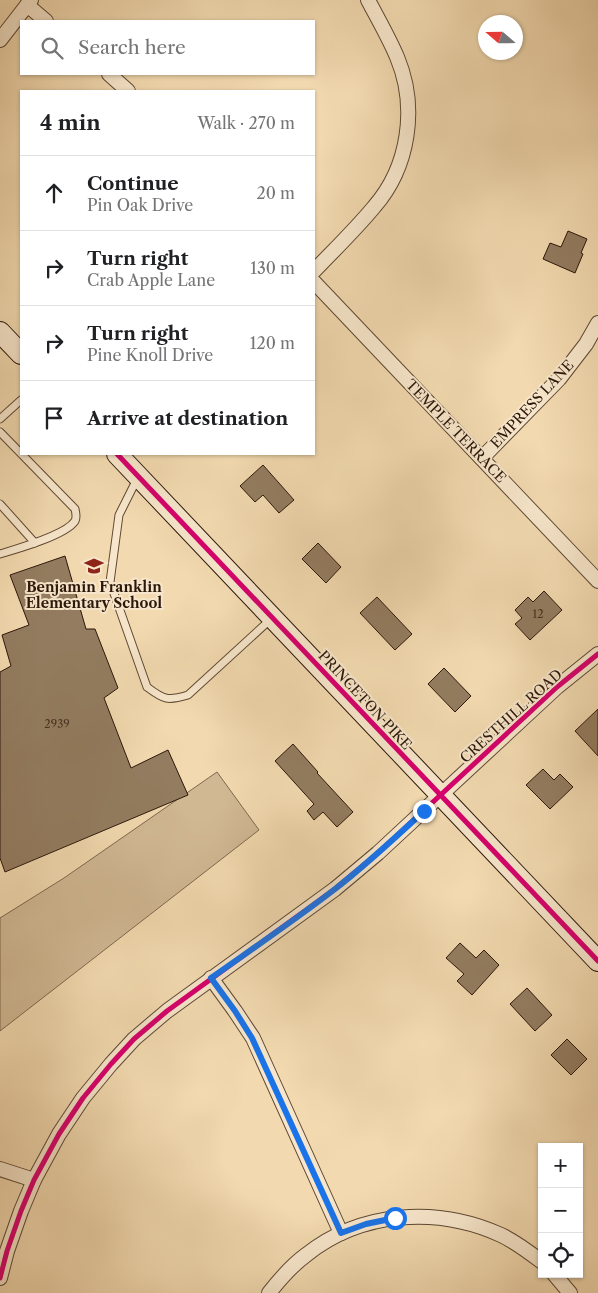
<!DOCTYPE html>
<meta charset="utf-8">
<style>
:root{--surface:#fff;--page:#f6f6f6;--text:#202124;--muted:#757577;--line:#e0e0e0}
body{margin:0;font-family:"Libre Caslon Text",serif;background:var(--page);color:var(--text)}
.controls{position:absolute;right:15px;bottom:15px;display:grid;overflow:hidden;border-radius:0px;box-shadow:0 1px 4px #0004}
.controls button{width:45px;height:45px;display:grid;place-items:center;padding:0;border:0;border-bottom:1px solid var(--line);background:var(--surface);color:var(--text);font:25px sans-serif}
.compass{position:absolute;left:478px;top:15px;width:45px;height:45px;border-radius:50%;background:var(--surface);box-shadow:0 1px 4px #0004;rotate:290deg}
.stop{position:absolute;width:15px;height:15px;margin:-11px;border:4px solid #1a73e8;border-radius:50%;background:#fff}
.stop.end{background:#1a73e8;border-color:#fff;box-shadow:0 1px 5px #0008}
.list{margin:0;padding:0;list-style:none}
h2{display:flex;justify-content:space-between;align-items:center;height:65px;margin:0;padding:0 20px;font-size:21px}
h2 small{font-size:16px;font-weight:400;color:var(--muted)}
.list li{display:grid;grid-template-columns:32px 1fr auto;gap:15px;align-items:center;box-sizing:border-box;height:75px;padding:0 20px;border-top:1px solid var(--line)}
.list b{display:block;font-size:19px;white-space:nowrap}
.list p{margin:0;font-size:16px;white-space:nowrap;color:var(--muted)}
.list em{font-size:16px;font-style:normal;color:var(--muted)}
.icon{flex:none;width:28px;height:28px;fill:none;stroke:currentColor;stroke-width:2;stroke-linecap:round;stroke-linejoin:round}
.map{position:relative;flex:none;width:598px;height:1293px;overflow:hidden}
.search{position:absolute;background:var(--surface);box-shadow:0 1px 4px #0004;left:20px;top:20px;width:295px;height:55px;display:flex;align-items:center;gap:12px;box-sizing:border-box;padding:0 18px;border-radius:0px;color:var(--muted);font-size:19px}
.panel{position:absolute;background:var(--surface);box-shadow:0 1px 4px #0004;left:20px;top:90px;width:295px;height:365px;border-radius:0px}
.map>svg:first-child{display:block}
</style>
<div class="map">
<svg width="598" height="1293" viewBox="0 0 598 1293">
<rect width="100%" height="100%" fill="#f2d9af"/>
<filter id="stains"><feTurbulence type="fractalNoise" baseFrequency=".004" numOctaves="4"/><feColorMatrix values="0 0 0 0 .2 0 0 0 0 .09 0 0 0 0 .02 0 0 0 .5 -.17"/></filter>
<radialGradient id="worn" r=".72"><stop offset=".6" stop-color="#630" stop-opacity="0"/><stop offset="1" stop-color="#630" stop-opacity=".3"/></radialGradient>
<!-- green -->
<polygon fill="#d0b893" stroke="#7e684e" points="217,772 259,830 0,1031 0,918 64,878"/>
<!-- building -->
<g fill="#937c60" stroke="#2c170a">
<polygon points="568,231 587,239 581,253 583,254 575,273 543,259 550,243 561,247"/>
<polygon points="263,465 294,500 279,513 263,495 255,502 240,486"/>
<polygon points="318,543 341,567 326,583 302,559"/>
<polygon points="65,556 86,629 95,629 118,688 104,698 131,768 168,750 188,795 5,872 0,858 0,672 11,666 2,635 29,625 10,575"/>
<polygon points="544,591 562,610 530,640 515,624 522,618 515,610 528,597 533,602"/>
<polygon points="377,597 412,634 395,650 360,613"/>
<polygon points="444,668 471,696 455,712 428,684"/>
<polygon points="598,709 598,756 575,731"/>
<polygon points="293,744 318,772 317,773 353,812 337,827 323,812 314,820 307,811 314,804 275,761"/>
<polygon points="543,769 554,780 560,774 573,787 550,809 526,785"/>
<polygon points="460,943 476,958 484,950 499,965 472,995 457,981 464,974 446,958"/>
<polygon points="527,988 552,1015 535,1031 510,1004"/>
<polygon points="567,1039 587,1059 571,1075 551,1055"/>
</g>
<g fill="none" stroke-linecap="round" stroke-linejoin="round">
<!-- lane casing -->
<g stroke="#5e4833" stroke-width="9">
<g id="lane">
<polyline points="0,419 21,400"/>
<path d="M0,432l75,77c1,4 2,8 0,12 -9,14 -58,28 -75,33"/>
<path d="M137,479l-18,36 -9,67 37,105c17,13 21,14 41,8l83,-76"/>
<polyline points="0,504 35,543"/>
</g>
</g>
<!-- street casing -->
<g stroke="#5e4833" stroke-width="16">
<g id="street">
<polyline points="27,5 46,21"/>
<polyline points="0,40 31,0"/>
<polyline points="109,74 128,91"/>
<path d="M314,271c20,-21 41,-41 60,-64 35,-40 44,-100 23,-150 -8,-19 -19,-38 -29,-57"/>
<polyline points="314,282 598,581"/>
<polyline points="482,458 559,379 586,344 598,323"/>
<polyline points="211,978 235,1011 253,1038 341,1233"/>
<polyline points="0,1169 34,1180"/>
<polyline points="554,1274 570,1293"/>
<polyline points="0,1278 7,1251 21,1211 34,1180 59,1134 83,1098 111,1064 134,1039 167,1011 335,889 378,853 557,687 598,654"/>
<path d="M269,1293c11,-14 22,-27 37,-38 55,-44 131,-49 195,-20 15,7 28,17 41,27"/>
</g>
</g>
<!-- secondary casing -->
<g stroke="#2c170a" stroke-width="22">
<g id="secondary">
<polyline points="0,332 21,354"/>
<polyline points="117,454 598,961"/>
</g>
</g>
<!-- lane -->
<use href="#lane" stroke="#f7e6cb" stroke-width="7"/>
<!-- street -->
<use href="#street" stroke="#f7e6cb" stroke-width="14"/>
<!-- secondary -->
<use href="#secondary" stroke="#f7e6cb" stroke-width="20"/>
<!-- cycleway casing -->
<g stroke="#f7e6cb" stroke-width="8">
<g id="cycleway">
<polyline points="117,454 598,961"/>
<polyline points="0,1278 7,1251 21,1211 34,1180 59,1134 83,1098 111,1064 134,1039 167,1011 335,889 378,853 557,687 598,654"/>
</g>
</g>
<!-- cycleway -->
<use href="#cycleway" stroke="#d6006c" stroke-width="5"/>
</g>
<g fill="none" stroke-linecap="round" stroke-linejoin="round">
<!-- route -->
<path stroke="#1a73e8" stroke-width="6" d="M395,1218l-29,6 -25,9 -89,-195 -17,-27 -24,-33c41,-29 84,-58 124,-89 31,-24 60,-51 89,-78"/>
</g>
<!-- icons -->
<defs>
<g id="school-bare" transform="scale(1.5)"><path d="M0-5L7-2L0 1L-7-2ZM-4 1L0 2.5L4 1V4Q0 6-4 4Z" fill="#8f2418" stroke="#f7e6cb" stroke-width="2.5" paint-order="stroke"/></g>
</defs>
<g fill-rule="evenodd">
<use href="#school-bare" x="94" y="566"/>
</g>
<g text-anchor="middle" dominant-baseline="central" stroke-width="4" stroke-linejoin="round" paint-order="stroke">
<!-- number labels -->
<g font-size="11" fill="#463020">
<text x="538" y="614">12</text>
<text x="57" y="724">2939</text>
</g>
<!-- street labels -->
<g font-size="14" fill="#2c170a" stroke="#f7e6cb">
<text transform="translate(532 404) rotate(-47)">EMPRESS LANE</text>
<text transform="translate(456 431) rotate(46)">TEMPLE TERRACE</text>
<text transform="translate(365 700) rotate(47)">PRINCETON PIKE</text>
<text transform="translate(511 716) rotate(-42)">CRESTHILL ROAD</text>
</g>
<!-- poi labels -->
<g font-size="14" font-weight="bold" fill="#2c170a" stroke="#f7e6cb">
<text x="94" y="587">Benjamin Franklin<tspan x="94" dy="16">Elementary School</tspan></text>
</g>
</g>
<rect width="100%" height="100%" filter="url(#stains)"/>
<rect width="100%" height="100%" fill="url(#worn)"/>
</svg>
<div class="controls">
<button>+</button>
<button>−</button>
<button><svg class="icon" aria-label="locate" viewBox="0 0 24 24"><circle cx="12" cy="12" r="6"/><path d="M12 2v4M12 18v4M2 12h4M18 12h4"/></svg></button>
</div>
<svg class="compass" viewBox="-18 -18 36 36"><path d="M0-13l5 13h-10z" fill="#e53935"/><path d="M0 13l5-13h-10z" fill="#757577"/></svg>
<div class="stop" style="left:395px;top:1218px"></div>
<div class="stop end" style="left:424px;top:811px"></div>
<div class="search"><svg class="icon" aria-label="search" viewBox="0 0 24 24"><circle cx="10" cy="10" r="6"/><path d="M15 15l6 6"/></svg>Search here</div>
<section class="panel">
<h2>4 min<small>Walk · 270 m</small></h2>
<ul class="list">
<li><svg class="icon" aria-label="ahead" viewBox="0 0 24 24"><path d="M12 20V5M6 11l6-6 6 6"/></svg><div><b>Continue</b><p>Pin Oak Drive</p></div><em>20 m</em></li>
<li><svg class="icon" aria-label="right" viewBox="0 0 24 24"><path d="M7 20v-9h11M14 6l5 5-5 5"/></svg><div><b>Turn right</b><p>Crab Apple Lane</p></div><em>130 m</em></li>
<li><svg class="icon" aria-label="right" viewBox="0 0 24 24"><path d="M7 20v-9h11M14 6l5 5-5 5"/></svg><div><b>Turn right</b><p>Pine Knoll Drive</p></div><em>120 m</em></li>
<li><svg class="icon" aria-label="arrive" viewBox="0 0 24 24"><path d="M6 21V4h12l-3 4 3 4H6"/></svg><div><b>Arrive at destination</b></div></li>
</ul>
</section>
</div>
